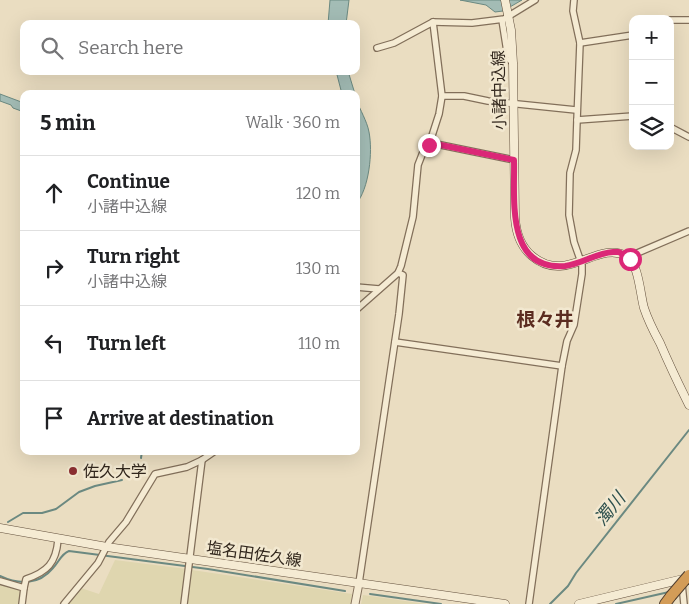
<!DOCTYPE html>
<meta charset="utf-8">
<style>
:root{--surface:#fff;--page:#f6f6f6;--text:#202124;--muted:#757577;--line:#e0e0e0}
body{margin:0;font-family:Bitter,"Noto Sans JP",serif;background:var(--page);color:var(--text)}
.controls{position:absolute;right:15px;top:15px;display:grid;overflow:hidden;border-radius:10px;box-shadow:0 5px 20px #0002}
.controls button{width:45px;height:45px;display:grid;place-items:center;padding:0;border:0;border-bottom:1px solid var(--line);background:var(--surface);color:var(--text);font:25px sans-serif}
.stop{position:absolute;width:15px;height:15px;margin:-11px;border:4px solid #db2777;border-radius:50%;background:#fff}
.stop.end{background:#db2777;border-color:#fff;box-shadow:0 1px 5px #0008}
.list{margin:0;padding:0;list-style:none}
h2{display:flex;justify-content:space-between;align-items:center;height:65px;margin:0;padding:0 20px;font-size:21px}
h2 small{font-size:16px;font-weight:400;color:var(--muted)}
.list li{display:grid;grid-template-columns:32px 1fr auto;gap:15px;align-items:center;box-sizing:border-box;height:75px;padding:0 20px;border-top:1px solid var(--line)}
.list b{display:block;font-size:19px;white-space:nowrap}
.list p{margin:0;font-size:16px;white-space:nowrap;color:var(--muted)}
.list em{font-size:16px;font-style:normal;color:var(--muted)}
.icon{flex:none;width:28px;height:28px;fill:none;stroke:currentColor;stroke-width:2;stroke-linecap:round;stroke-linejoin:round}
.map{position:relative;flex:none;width:689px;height:604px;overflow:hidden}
.search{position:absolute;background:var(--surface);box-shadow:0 5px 20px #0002;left:20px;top:20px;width:340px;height:55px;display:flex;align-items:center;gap:12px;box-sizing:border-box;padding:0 18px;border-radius:10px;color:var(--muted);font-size:19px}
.panel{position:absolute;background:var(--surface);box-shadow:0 5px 20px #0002;left:20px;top:90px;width:340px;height:365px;border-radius:10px}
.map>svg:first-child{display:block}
</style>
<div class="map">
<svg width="689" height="604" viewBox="0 0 689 604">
<rect width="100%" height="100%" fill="#eaddc1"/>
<!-- farmland -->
<g fill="#dfd6af">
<polygon points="115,560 187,569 182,604 68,604 81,588 99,594"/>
<polygon points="192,570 352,594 351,604 186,604"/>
<polygon points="0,582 19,590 21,593 19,604 0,604"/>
<polygon points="363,595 426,604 361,604"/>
</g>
<!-- water -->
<g fill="#a3bcb5" stroke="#6b8981">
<polygon points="330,0 349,0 346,24 328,24"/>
<polygon points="460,0 522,0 503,11 495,12 486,5"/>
<polygon points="336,71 348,71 355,94 342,94"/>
<polygon points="0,94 24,103 24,112 13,108 11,105 0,101"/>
<path d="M356,99c4,11 11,22 13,33 4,20 0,57 -13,72l3,-67 -3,-15z"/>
</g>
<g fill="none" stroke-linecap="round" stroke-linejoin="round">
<!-- stream -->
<g stroke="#6b8981" stroke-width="2">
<polyline points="141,458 142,451"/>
<polyline points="8,522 23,513 42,513 56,509 79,492 95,486 122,480"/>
<path d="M0,576c19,9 39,9 53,-8 6,-6 8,-14 16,-17l139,18 137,22"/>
<polyline points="370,594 441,604"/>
<polyline points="550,604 568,586 576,573 689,430"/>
<polyline points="616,604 669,592"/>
</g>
<!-- minor casing -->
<g stroke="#826f5a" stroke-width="8">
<g id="minor">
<polyline points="574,0 573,11 580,43 577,120 633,116"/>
<polyline points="502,20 508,58 513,63"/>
<polyline points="670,20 689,20"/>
<polyline points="433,22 472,23 504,19 535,0"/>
<polyline points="580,43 633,35"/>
<polyline points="377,48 394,43 433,22 442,96 439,114 429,145"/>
<polyline points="442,96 464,96 488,101 576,110"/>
<polyline points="670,127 689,137"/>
<polyline points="628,257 689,231"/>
<polyline points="356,287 379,289"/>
<polyline points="356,310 398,273 401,266 413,217 418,165 425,147 429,145 436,144 514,160"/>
<polyline points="395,342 562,366"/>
<polyline points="0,581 24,588 22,604"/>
<polyline points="359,583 399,314 403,275 398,273"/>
<polyline points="682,584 684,604"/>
<path d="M24,588l2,-9c21,-7 30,-16 32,-39"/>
<polyline points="64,604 98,563 109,542 126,522 155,474 187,467 202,460 215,451"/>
<polyline points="184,604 202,460"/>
<polyline points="529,604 562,366 567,341 574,325 582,274 582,265 574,242 569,215 570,173 576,150 577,120"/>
</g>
</g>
<!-- tertiary casing -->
<g stroke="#826f5a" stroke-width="9">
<polyline id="tertiary" points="355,604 359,583"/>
</g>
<!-- secondary casing -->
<g stroke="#63503d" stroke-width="9">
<g id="secondary">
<path d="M505,0l6,30 2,33 2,155c1,14 5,28 17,38 34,29 66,-16 94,0 13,7 14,38 18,52 4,12 10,24 16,35 9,21 19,42 29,62"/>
<polyline points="0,528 107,547 505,604"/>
<polyline points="579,604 687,578"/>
</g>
</g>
<!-- motorway casing -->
<g stroke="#4f3d2e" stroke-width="12">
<polyline id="motorway" points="665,604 671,596"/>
</g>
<!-- minor -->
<use href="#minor" stroke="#f5ebd3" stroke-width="5.5"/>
<!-- tertiary -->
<use href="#tertiary" stroke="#f5ebd3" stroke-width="7"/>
<!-- secondary -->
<use href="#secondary" stroke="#f5ebd3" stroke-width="8"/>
<!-- motorway -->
<use href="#motorway" stroke="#d39c57" stroke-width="10"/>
<!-- motorway-bridge casing -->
<g stroke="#4f3d2e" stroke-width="12" stroke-linecap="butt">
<polyline id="motorway-bridge" points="671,596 689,575"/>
</g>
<!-- motorway-bridge -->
<use href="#motorway-bridge" stroke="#d39c57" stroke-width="10"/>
</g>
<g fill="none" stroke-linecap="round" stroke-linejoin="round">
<!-- route -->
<path stroke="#db2777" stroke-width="6" d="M429,145l7,-1 78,16c1,38 -9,111 51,106 17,-2 31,-13 48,-14h6l11,7"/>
</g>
<!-- markers -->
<circle fill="#8c2f31" stroke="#f2e8d0" stroke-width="2" cx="73" cy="471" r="5"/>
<g text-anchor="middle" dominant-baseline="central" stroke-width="5" stroke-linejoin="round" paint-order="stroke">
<!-- street labels -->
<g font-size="16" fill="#32271d" stroke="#f2e8d0">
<text transform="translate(499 90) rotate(-91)">小諸中込線</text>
<text transform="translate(254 554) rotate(8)">塩名田佐久線</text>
</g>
<!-- poi labels -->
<g font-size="16" fill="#32271d" stroke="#f2e8d0" text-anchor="start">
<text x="83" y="471">佐久大学</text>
</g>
<!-- water labels -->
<g font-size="18" font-style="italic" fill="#2e514e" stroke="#f2e8d0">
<text transform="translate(610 509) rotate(-51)">濁川</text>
</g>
<!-- quarter labels -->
<g font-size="19" font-weight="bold" fill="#5b2c20" stroke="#f2e8d0">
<text x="545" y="319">根々井</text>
</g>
</g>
</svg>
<div class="controls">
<button>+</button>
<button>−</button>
<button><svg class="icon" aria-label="layers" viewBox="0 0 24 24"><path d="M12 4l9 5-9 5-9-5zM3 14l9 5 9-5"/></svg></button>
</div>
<div class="stop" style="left:630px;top:259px"></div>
<div class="stop end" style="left:429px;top:145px"></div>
<div class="search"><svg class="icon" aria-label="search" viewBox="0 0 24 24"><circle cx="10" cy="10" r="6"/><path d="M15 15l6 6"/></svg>Search here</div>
<section class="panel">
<h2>5 min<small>Walk · 360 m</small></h2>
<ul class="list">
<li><svg class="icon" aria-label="ahead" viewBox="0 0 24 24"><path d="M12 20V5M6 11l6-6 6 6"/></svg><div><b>Continue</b><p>小諸中込線</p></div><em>120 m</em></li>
<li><svg class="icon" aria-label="right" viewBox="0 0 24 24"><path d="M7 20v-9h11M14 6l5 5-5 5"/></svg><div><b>Turn right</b><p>小諸中込線</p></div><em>130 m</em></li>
<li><svg class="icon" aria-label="left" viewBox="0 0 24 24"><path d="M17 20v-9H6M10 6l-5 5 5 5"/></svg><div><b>Turn left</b></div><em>110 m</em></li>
<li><svg class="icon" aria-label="arrive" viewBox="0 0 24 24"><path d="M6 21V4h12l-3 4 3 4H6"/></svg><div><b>Arrive at destination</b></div></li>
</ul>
</section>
</div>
